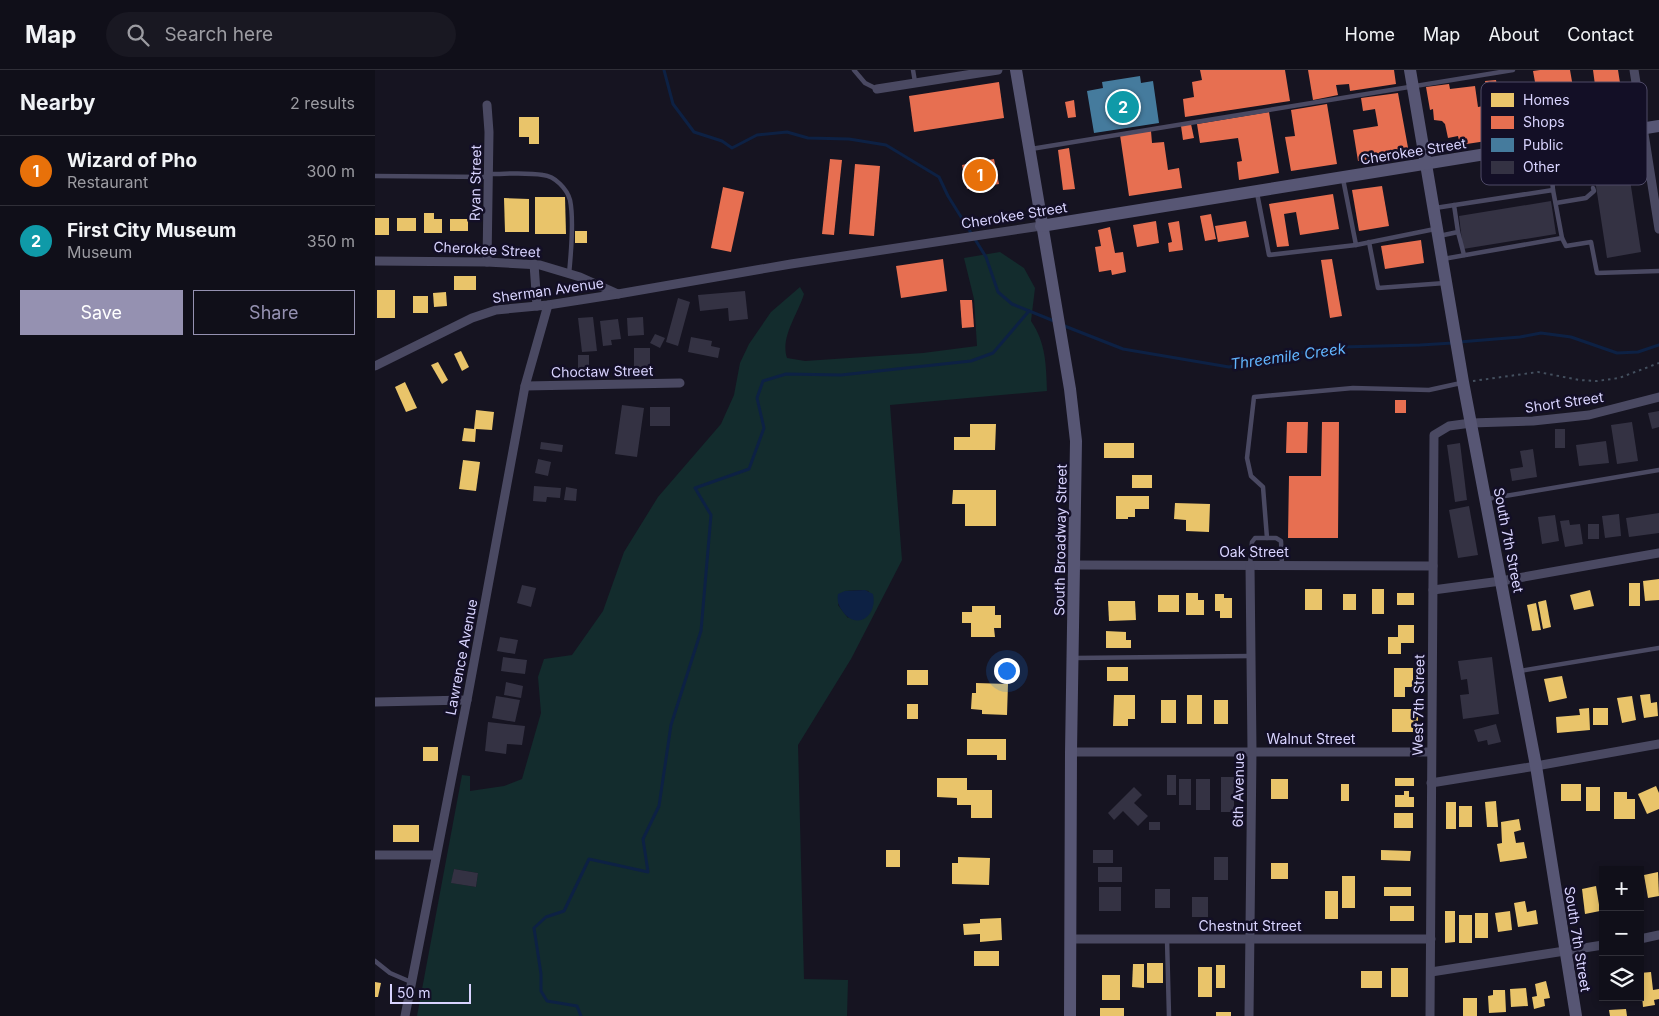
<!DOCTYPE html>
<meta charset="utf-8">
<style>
:root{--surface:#100f19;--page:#191822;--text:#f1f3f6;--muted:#9c9ca2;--line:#302f38;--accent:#9591b1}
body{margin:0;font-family:Inter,sans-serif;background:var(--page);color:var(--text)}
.controls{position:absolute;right:15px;bottom:15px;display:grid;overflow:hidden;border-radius:0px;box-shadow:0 2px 8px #0003}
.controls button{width:45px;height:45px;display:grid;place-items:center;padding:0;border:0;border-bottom:1px solid var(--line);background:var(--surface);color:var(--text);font:25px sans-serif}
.scale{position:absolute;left:15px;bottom:12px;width:81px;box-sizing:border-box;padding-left:5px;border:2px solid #d9d4ff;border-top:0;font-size:14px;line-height:18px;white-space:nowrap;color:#d9d4ff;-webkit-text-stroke:4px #130f26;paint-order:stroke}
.you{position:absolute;left:631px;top:600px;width:18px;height:18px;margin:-12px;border:4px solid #fff;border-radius:50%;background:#1a73e8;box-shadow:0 0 0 8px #1a73e833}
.badge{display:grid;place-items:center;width:32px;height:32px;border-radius:50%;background:var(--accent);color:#fff;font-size:16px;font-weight:700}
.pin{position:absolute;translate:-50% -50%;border:2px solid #fff;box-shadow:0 1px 5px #0006}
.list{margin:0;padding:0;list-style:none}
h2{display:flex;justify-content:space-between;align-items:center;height:65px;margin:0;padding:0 20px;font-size:21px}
h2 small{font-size:16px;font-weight:400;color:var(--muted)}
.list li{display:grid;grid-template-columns:32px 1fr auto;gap:15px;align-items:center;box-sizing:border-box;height:70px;padding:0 20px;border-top:1px solid var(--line)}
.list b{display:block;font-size:19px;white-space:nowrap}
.list p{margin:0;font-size:16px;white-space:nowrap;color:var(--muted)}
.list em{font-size:16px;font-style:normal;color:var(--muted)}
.actions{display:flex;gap:10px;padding:15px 20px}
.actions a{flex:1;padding:11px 0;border:1px solid var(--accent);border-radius:0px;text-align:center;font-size:18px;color:var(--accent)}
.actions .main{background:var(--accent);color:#fff}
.icon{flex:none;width:28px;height:28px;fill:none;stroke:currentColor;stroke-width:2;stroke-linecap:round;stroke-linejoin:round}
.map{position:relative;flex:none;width:1284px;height:946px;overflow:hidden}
header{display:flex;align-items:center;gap:30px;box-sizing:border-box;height:70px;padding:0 25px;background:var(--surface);border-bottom:1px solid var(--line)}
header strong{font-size:24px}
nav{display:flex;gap:28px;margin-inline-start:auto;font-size:18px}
.search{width:350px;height:45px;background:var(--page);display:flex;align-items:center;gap:12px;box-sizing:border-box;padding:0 18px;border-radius:28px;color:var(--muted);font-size:19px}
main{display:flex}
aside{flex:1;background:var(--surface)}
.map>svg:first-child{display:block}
</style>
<header>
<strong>Map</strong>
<div class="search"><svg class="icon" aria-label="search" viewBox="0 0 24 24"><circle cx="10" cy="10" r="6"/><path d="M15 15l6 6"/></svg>Search here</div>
<nav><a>Home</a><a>Map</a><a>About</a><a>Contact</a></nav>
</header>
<main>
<aside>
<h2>Nearby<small>2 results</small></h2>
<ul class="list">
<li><span class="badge" style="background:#e8710a">1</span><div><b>Wizard of Pho</b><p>Restaurant</p></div><em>300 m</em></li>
<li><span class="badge" style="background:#0f9aa8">2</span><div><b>First City Museum</b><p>Museum</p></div><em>350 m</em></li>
</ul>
<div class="actions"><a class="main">Save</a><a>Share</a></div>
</aside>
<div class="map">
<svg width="1284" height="946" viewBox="0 0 1284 946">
<rect width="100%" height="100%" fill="#161421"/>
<!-- green -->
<path fill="#132c2d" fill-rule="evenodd" d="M625,182l24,16 11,20 -4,33c15,22 15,44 16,70l-157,14 12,155 -51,99 -53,86 6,234 44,1 -1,36h-430l45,-241 8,1v15l34,-5 18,-7 19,-66 -3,-36 6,-18 28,-4 31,-44 21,-59 34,-55 63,-73 13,-29 6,-32 9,-19 22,-32 29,-25 4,7c-6,20 -24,43 -17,64l18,3 118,-8 54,-7 -3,-47 -10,-41zM486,520l8,1 -21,27 -10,-13 7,-14zM79,799l24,4 -2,14 -24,-4z"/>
<!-- water -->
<path fill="#0d2144" d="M490,520l8,4c5,23 -18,38 -32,15 -3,-5 -4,-9 -3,-15l7,-3z"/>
<!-- homes -->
<g fill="#e9c46a">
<polygon points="144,47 164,47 164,74 154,74 154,67 144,67"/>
<polygon points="160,127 190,127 191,164 160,164"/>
<polygon points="129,128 154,129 154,162 130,162"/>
<polygon points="49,143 59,143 59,149 67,149 67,163 49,163"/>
<rect x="0" y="148" width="14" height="17"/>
<rect x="22" y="148" width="19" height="13"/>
<rect x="75" y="149" width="18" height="12"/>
<rect x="200" y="161" width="12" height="12"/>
<rect x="79" y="206" width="22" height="14"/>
<rect x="2" y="220" width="18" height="28"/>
<polygon points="71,222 72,236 59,237 58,223"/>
<rect x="38" y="226" width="15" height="17"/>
<polygon points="86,281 94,297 87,301 79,284"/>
<polygon points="63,292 73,310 67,314 56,295"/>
<polygon points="30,312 42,338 31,342 20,317"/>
<polygon points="101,340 119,342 117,360 101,359 100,372 87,371 89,358 99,359"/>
<polygon points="595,354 621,354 620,380 579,380 579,367 595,367"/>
<rect x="729" y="373" width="30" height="15"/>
<polygon points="88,390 105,392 101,421 84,419"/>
<rect x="757" y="405" width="20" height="13"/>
<polygon points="578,420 621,420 621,456 590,456 590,434 577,434"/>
<polygon points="741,426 774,426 774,439 760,439 760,447 753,447 753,449 741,449"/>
<polygon points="800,433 835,434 834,462 811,461 811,450 799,449"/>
<polygon points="1284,509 1284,530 1270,531 1268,511"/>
<rect x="1254" y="513" width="11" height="23"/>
<rect x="930" y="519" width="17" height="21"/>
<rect x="997" y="519" width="12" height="25"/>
<polygon points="1215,520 1219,536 1199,540 1195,525"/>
<polygon points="811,523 823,523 823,530 829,530 829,545 811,545"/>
<rect x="1022" y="523" width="17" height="12"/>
<polygon points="840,524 849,524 849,528 857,528 857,548 845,548 845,541 840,541"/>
<rect x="968" y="524" width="13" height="16"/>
<rect x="783" y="525" width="21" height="17"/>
<polygon points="1171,530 1176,557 1168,559 1163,532"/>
<polygon points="733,531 760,531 761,550 734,551"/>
<polygon points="1161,533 1166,560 1157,561 1152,535"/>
<polygon points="597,536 620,536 620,545 626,545 626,558 619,558 620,567 596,567 596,553 587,553 587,542 597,542"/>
<polygon points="1023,555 1039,555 1039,573 1026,573 1026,584 1013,584 1013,567 1023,567"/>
<polygon points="731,561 751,562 751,570 756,570 756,578 731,578"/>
<rect x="732" y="597" width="21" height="14"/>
<polygon points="1019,598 1038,598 1038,617 1030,617 1030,627 1019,627"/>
<rect x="532" y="600" width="21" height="15"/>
<polygon points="1187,606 1192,628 1174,632 1169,609"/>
<polygon points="601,613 633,614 632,645 607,644 607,640 596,639 597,623 601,623"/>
<polygon points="1275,624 1276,633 1282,632 1283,646 1269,648 1265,625"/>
<polygon points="739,625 760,625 760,649 753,649 753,656 738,656"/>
<rect x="812" y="625" width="15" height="29"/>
<polygon points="1257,626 1261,650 1247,653 1242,628"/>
<rect x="786" y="630" width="15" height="23"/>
<rect x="839" y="630" width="14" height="24"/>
<rect x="532" y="634" width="11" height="15"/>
<polygon points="1214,638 1215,660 1182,663 1181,647 1205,645 1204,639"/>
<rect x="1218" y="638" width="15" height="17"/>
<rect x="1017" y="639" width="26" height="23"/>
<polygon points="592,669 631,669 631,690 622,690 622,685 592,685"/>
<rect x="48" y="677" width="15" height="14"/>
<polygon points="562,708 592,708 592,720 617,720 617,748 596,748 596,735 582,735 582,728 562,727"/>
<rect x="1020" y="708" width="19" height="8"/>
<rect x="896" y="709" width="17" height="20"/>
<rect x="966" y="714" width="8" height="17"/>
<rect x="1186" y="714" width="20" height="17"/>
<polygon points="1281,716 1284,723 1284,739 1272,744 1263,724"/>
<rect x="1211" y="717" width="14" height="24"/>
<polygon points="1029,721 1034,721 1034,727 1039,727 1039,737 1020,737 1020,725 1029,725"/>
<polygon points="1239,722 1252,722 1252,729 1260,729 1260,749 1239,749"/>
<polygon points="1121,731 1123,757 1112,757 1110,732"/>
<rect x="1071" y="732" width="10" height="27"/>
<rect x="1084" y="736" width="13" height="21"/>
<rect x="1019" y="743" width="19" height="15"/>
<polygon points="1144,749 1146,760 1139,762 1141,773 1149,772 1152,788 1125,792 1122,774 1127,773 1126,752"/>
<rect x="18" y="755" width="26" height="17"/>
<rect x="511" y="780" width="14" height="17"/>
<polygon points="1006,780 1036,781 1035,791 1006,790"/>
<polygon points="583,787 615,788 614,815 577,814 577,793 583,793"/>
<rect x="896" y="793" width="17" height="16"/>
<polygon points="1283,802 1284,826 1273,828 1269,805"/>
<rect x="967" y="806" width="13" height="32"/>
<polygon points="1221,816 1225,841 1210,844 1207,819"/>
<rect x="1009" y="817" width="27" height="9"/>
<rect x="950" y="821" width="13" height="28"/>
<polygon points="1265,823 1268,837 1265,838"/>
<polygon points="1150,831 1152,842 1161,840 1163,854 1143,857 1139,833"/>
<rect x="1015" y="836" width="24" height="15"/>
<polygon points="1070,841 1080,841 1080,872 1070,873"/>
<polygon points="1135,841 1137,860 1123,862 1120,843"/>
<rect x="1100" y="843" width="13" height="25"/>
<rect x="1084" y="845" width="13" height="28"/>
<polygon points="626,848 627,870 605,872 605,864 589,865 588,854 605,853 605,849"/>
<rect x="599" y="881" width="25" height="15"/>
<rect x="772" y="893" width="16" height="20"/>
<polygon points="758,894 769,894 769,918 757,917"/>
<rect x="841" y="895" width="9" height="23"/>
<rect x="823" y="897" width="14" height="30"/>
<rect x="1016" y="898" width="17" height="29"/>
<rect x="986" y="901" width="21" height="17"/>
<polygon points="1276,902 1278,920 1284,919 1284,929 1279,930 1280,935 1268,937 1265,903"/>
<rect x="727" y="905" width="18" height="25"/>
<polygon points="1171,911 1175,928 1169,929 1170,936 1159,939 1157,927 1162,926 1160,914"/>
<polygon points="0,912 6,913 3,927 0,927"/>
<polygon points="1151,918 1153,936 1136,937 1135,919"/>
<polygon points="1118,920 1130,920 1131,942 1114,943 1113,926 1118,925"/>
<polygon points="1229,927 1248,927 1248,929 1229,930"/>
<rect x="1088" y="928" width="14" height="18"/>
<rect x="725" y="938" width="24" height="8"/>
<polygon points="1251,939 1252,946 1235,946 1234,940"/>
<rect x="841" y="942" width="15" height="4"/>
</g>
<!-- shops -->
<g fill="#e76f51">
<polygon points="825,0 910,0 915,31 810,47 808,29 819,27 817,12 827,10"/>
<polygon points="933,0 1019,0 1021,14 975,21 974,14 961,15 963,25 938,30"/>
<polygon points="1165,0 1195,0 1205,57 1085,75 1083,66 1073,68 1070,54 1067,51 1059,50 1058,39 1055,40 1051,17 1074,14 1075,19 1100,16 1103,37 1114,35 1110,11 1121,10 1124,26 1137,24 1137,27 1162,23 1158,1"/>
<polygon points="1218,0 1243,0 1250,45 1207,52 1201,18 1220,15"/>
<polygon points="624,12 629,48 539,62 534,26"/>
<polygon points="1023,23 1034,83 983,91 978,60 1003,56 1000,39 988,41 986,28"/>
<polygon points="699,30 701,47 693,48 690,32"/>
<polygon points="952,34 962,94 916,101 910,67 920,66 916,40"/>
<polygon points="894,42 904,103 864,110 862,92 867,91 863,68 825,73 822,54"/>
<polygon points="816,54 819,68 808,70 806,56"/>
<polygon points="776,61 777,73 789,72 793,100 804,98 807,118 754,126 745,65"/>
<polygon points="694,78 700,119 688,120 683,80"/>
<polygon points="455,89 467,90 459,165 447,164"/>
<polygon points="619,89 624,114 592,119 587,95"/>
<polygon points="480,94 505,96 499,166 474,164"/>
<polygon points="1007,116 1014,156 984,161 977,120"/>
<polygon points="348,117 369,122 356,182 336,178"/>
<polygon points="958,124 964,159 925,165 921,142 909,144 914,176 902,177 894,134"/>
<polygon points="836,144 841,169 830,171 825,146"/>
<polygon points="781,151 784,173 762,177 758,155"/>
<polygon points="804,151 808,180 794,182 793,173 797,172 793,153"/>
<polygon points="871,151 874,167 843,172 840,156"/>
<polygon points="735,157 740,183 748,182 751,202 737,205 736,200 724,202 720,177 726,176 723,160"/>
<polygon points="1046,170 1049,193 1010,199 1006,176"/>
<polygon points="568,189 572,221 526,228 521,196"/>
<polygon points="957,189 967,246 955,248 946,190"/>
<polygon points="585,230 597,230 599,257 587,258"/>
<rect x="1020" y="330" width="11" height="13"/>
<polygon points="912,352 933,352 932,383 911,383"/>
<polygon points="947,352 964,352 963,468 913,468 914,406 946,406"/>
</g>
<!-- public -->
<polygon fill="#457b9d" points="765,6 766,13 778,11 784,53 719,63 712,21 728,18 727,12"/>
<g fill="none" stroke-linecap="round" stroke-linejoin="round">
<!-- stream -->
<g stroke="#0d2144" stroke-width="3">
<polyline points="289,0 298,34 319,62 347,71 357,78 382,65 412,62 433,68 474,69 511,75 564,107 573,126 611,187 623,222 637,234 679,251"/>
<polyline points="687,255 748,279 854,297 905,286 967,277 1045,275 1078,273"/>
<polyline points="1084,272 1145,267 1166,263 1196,267 1242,283 1263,282 1284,275"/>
<polyline points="206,946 202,936 172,931 166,921 166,904 159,858 171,847 189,841 214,789 273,802 268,769 284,736 296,655 326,561 336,445 320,418 374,399 389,358 382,328 388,311 411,304 466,305 596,291 618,283 654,241"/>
</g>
</g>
<!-- building -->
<g fill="#343243">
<polygon points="1250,77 1266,182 1232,188 1217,90 1232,88 1244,78"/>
<polygon points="1176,131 1181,164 1088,179 1084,146"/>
<polygon points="370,221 373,249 354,251 353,238 325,241 323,225"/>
<polygon points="303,228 315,232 303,276 291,272"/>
<polygon points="218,247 222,281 207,282 203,248"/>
<polygon points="268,247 269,265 253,266 252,248"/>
<polygon points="243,249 246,269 236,270 237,275 228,276 225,251"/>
<polygon points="280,264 290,268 285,278 275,273"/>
<polygon points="316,267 337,271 336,276 345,278 343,288 313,282"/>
<rect x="259" y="278" width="16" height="20"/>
<rect x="203" y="285" width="11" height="14"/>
<polygon points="247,335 269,338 262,387 240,384"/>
<rect x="275" y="337" width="20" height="19"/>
<polygon points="1284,341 1284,357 1277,359 1273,343"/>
<polygon points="1257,352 1263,391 1242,394 1236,355"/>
<rect x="1180" y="359" width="10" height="19"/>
<polygon points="1231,371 1234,393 1204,396 1201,375"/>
<polygon points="166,372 188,375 187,382 165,379"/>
<polygon points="1085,373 1092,430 1080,432 1072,375"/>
<polygon points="1158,379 1162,407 1137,411 1135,399 1148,397 1145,381"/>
<polygon points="163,389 176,392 173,406 160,403"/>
<polygon points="159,416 186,418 185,428 172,427 171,432 158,431"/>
<polygon points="191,417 202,419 201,431 189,430"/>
<polygon points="1094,436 1103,485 1083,488 1074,440"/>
<polygon points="1284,443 1284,463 1254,467 1251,448"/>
<polygon points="1244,444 1246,466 1230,468 1227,446"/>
<polygon points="1180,445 1184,471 1167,474 1163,447"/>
<polygon points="1194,450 1195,455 1205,454 1208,474 1190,477 1185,451"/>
<rect x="1213" y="454" width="11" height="15"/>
<polygon points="147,515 161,518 156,537 142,533"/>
<polygon points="125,567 143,570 140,584 122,581"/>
<polygon points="128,587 152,590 150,604 126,601"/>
<polygon points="1117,587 1124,644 1088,649 1085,625 1094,624 1092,609 1086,610 1083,591"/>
<polygon points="131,612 148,616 146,628 129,625"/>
<polygon points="121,626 145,630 140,652 117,648"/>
<polygon points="113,652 150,656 147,675 132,674 131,684 110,681"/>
<polygon points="1121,654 1126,672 1113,675 1112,670 1103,672 1099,660"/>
<rect x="792" y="705" width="9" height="20"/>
<rect x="846" y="707" width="13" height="35"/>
<rect x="804" y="709" width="12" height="26"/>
<rect x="821" y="709" width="14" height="31"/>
<polygon points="759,717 767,725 759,733 773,746 763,756 748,741 739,750 733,743"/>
<rect x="774" y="752" width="11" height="8"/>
<rect x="718" y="780" width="20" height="13"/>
<rect x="839" y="787" width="14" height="23"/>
<rect x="723" y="797" width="24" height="15"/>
<polygon points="79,799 103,803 101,817 76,813"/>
<rect x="724" y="817" width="22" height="24"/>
<rect x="780" y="819" width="15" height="19"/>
<rect x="817" y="827" width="16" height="20"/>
</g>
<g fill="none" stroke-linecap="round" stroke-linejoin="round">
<!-- path -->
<polyline stroke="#44505f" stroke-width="2" stroke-dasharray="2.5 4" stroke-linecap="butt" points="1098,311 1163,302 1204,310 1222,311 1244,308 1284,293"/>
<!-- lane -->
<g stroke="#4a4962" stroke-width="4.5">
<polyline points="479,0 490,13 502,19"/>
<polyline points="538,0 540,12"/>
<polyline points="1201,71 1209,94 1217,107 1217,111"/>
<polyline points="1174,75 1178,120"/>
<polyline points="656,79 1138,0"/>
<path d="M114,104c18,0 37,-2 54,1 12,1 24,14 27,25 4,19 1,54 -1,74"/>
<polyline points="0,106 114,107"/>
<polyline points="968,109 981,175 1060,159"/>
<polyline points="882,123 894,185 981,175"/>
<polyline points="1181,133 1211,128 1219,121 1218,118"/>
<polyline points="1060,138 1178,120 1187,168 1068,189"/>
<polyline points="1083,162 1089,185"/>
<polyline points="1064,166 1083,162 1079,135"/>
<polyline points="1187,168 1191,176 1216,172 1222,203 1284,201"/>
<polyline points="994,172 1003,218 1070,213"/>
<polyline points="1112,429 1284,400"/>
<polyline points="892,468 888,417 876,406 872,388 879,327 978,318 1054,320 1086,313"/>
<polyline points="875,495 877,472 880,468 901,468 906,471 907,495"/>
<polyline points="700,588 876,586"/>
<polyline points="1145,601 1284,578"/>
<polyline points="792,869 794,946"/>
<polyline points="0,891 15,903 36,912"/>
</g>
<!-- street -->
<g stroke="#4a4962" stroke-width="9">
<polyline points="1259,0 1284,159"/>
<polyline points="502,19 623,0"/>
<polyline points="112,35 114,62 112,192"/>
<polyline points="0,191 112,192 165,195 205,207 243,224 416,194 666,156"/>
<polyline points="159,194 162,236"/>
<polyline points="0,296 97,248 121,240 173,235 243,224"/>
<polyline points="150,316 305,313"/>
<polyline points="700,495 1058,496"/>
<polyline points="1058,520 1126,511 1284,483"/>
<polyline points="0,632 92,630"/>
<polyline points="696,682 1056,682"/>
<polyline points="1056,713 1161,696 1284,674"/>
<polyline points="0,785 61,785"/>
<polyline points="695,869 1056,869"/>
<polyline points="1265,869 1284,865"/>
<polyline points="1056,902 1228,875"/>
<polyline points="30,946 92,630 150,316 173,235"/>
<polyline points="874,946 877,681 875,495"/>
<polyline points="1055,946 1059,365 1074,356 1096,353 1158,351 1214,345 1284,327"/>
</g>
<!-- secondary -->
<g stroke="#575674" stroke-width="12">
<polyline points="641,0 695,319 701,371 696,682 695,946"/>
<polyline points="1035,0 1088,312 1161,696 1201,946"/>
<polyline points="666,156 1284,56"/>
</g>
</g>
<g text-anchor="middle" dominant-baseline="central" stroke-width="5" stroke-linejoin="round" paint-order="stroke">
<!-- street labels -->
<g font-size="14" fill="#d9d4ff" stroke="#130f26">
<text transform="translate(1038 81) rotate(-9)">Cherokee Street</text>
<text transform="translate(100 113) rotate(-89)">Ryan Street</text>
<text transform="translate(639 145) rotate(-9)">Cherokee Street</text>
<text transform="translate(112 179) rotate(3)">Cherokee Street</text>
<text transform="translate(173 220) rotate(-8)">Sherman Avenue</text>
<text transform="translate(227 301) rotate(-1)">Choctaw Street</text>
<text transform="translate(1189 332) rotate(-8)">Short Street</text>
<text transform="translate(685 470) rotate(-89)">South Broadway Street</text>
<text transform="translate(1134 470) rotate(79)">South 7th Street</text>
<text x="879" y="481">Oak Street</text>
<text transform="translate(86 587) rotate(-79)">Lawrence Avenue</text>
<text transform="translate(1043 635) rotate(-89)">West 7th Street</text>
<text x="936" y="668">Walnut Street</text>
<text transform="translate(863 720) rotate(-89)">6th Avenue</text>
<text x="875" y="855">Chestnut Street</text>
<text transform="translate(1203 869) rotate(81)">South 7th Street</text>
</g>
<!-- water labels -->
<g font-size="15" font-style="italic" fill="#62b6ff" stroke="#130f26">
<text transform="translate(913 286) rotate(-8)">Threemile Creek</text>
</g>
</g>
<!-- legend -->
<rect x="1106" y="12" width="166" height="103" rx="8" fill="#130f26" stroke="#4e4a67" stroke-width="1"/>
<rect x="1116" y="23" width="23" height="14" fill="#e9c46a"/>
<rect x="1116" y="46" width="23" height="13" fill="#e76f51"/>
<rect x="1116" y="68" width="23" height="14" fill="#457b9d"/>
<rect x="1116" y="91" width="23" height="13" fill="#343243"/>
<g font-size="14" fill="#d9d4ff">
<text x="1148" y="35">Homes</text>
<text x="1148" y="57">Shops</text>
<text x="1148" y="80">Public</text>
<text x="1148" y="102">Other</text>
</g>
</svg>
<div class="controls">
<button>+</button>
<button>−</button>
<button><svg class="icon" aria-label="layers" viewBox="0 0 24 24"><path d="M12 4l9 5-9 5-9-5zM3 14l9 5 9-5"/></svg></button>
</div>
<div class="scale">50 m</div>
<div class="you"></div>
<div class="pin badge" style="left:605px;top:105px;background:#e8710a">1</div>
<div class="pin badge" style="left:748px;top:37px;background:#0f9aa8">2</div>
</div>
</main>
